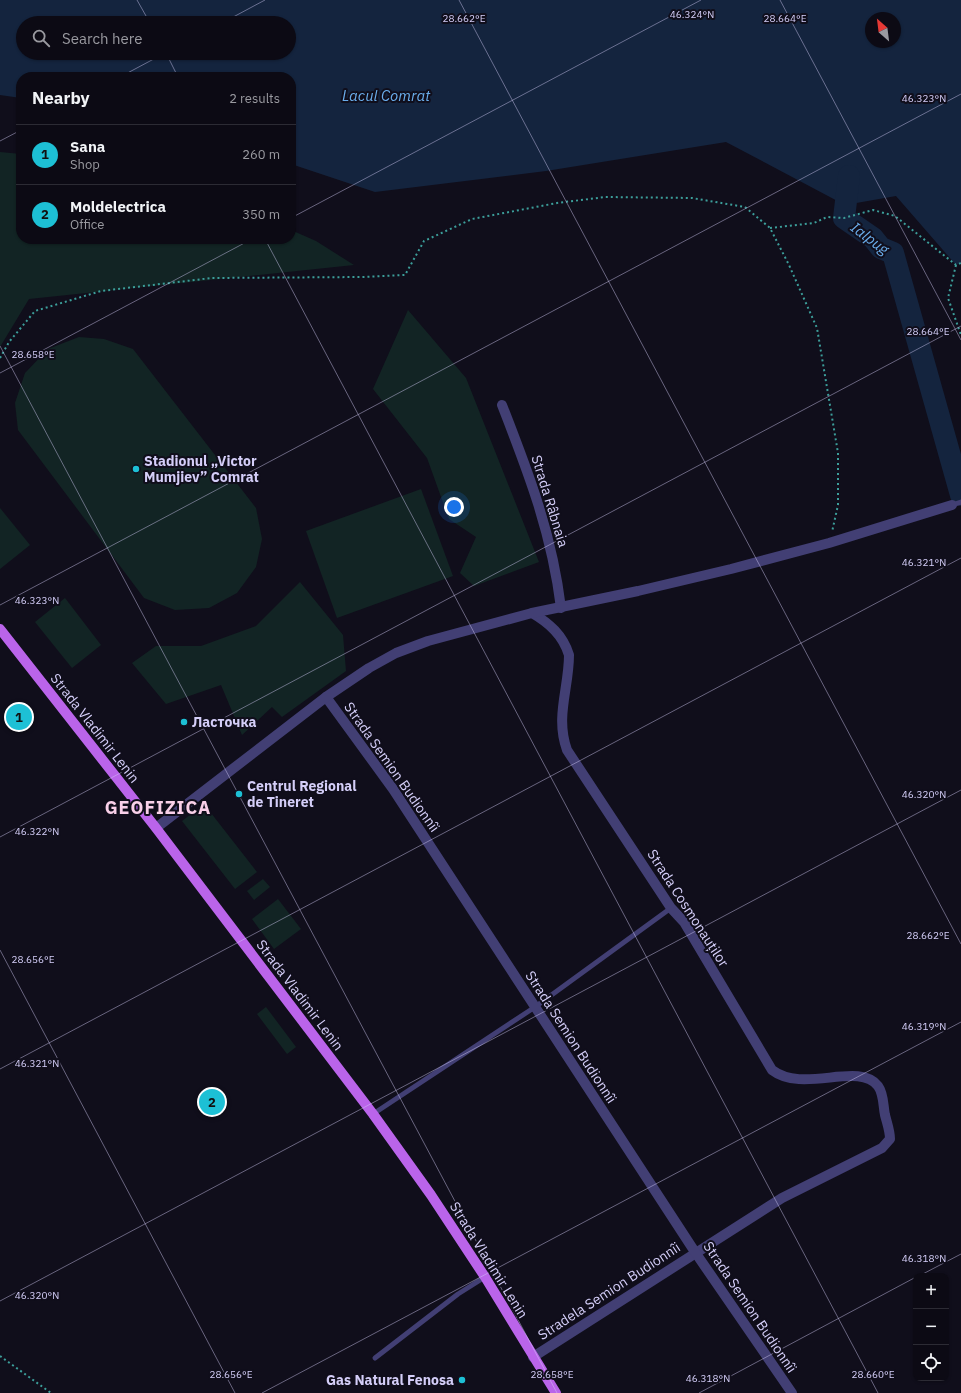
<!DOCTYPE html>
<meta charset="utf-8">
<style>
:root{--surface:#0c0a14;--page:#15131d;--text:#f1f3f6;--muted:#9a9aa0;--line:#2c2b34;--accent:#1dc0d5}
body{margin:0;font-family:"IBM Plex Sans",sans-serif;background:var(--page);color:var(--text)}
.controls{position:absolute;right:12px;bottom:12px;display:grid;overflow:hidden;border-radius:8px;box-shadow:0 1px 3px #0004}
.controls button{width:36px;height:36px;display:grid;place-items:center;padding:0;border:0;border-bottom:1px solid var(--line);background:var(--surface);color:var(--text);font:20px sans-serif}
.compass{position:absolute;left:865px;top:12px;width:36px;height:36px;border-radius:50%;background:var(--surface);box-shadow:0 1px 3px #0004;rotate:332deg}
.you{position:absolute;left:454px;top:507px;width:14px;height:14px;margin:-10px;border:3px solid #fff;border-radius:50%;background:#1a73e8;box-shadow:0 0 0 6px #1a73e833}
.badge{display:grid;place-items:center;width:26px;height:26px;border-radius:50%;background:var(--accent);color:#111;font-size:13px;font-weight:700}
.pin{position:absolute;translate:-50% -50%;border:2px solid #fff;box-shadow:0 1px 4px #0006}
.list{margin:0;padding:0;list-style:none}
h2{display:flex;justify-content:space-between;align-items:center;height:52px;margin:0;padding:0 16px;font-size:17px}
h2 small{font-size:13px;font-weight:400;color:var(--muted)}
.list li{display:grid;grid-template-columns:26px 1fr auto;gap:12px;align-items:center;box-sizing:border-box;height:60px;padding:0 16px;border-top:1px solid var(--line)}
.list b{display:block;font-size:15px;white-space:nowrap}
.list p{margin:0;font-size:13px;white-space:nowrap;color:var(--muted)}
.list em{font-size:13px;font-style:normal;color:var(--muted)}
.icon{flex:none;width:22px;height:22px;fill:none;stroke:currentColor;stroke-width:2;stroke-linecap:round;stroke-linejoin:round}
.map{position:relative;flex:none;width:961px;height:1393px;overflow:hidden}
.search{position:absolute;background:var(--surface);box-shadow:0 1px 3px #0004;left:16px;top:16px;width:280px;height:44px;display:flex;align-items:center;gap:10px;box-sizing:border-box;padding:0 14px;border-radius:22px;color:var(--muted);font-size:15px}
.panel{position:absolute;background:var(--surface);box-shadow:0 1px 3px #0004;left:16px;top:72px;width:280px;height:172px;border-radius:16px}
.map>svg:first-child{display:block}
</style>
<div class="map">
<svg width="961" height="1393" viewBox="0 0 961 1393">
<rect width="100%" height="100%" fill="#100e1b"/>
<!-- green -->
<g fill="#122424">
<polygon points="0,152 21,154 21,239 291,239 291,230 316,241 354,265 29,299 0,347"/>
<polygon points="408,310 466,378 539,562 474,586 460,573 476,537 449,519 427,458 373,389"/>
<polygon points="79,337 104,339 133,349 256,508 262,539 256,567 237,593 209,608 175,610 144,598 18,430 15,403 25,373 48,349"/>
<polygon points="421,489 453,576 337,618 306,531"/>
<polygon points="0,508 30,545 0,569"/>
<polygon points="300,582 343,635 346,671 282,717 272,707 242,735 221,685 166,704 132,663 156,646 201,646 256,626"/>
<polygon points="65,598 101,645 72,668 35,622"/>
<polygon points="204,804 257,872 235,889 182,821"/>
<polygon points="263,879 270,887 254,900 247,891"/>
<polygon points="278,899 301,929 274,949 252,919"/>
<polygon points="266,1007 296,1047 287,1054 257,1014"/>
</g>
<!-- water -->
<path fill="#14243e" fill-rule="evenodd" d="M0,0h961v263l-5,2 -60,-69 -51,9 -119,-63 -180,29 -171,21 -84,-28v-87h-270v21l-21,-3zM871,18h24v24h-24zM23,23h266v30h-266z"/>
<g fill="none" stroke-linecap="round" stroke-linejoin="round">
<!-- river -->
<polyline stroke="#14243e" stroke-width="22" points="849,176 844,218 873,238 881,248 893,253 961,495"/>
<!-- path -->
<g stroke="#3c9e9a" stroke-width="2" stroke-dasharray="2 3" stroke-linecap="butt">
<polyline points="770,228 814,223 827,217 844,218 873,210 895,216 956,265 961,263"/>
<polyline points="956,265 948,298 961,335"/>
<polyline points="0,358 9,342 35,311 101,291 212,278 362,277 405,275 424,241 472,219 557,203 605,197 692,198 745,207 770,228 789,265 817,328 838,453 838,505 832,532"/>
<polyline points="0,1356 51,1393"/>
</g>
<!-- lane -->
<g stroke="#423f74" stroke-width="5">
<polyline points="952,505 961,502"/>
<polyline points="373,1114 535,1007 671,908"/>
<polyline points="375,1358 458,1294 485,1277"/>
</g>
<!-- street -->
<g stroke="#423f74" stroke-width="10">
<path d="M502,405c27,69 50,129 59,203"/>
<path d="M532,613c17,10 31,22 37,42 0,33 -14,62 -2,95l104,158 13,14 88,148c31,24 87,-9 106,16 6,8 5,20 7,29 2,8 5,16 5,24l-8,9 -100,50 -249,159"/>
<polyline points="326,697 393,789 695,1252 792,1393"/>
<polyline points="156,828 326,697 369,668 396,653 428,641 532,613 638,591 731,569 829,543 952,505"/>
</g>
<!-- primary -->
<polyline stroke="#ba64ea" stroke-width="10" points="0,629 156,828 373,1114 431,1195 485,1277 556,1393"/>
</g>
<!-- ticks -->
<path fill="none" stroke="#d4cef8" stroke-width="1" stroke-opacity="0.45" d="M137,0l13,23M459,0l502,944M780,0l181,340M222,23l43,-23M166,53l12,24M120,77l45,-24M0,141l21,-11M291,218l410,-218M265,239l613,1154M0,346l557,1047M0,373l252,-134M0,605l961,-511M0,837l961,-511M0,950l235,443M0,1069l961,-511M919,1276l42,-22M0,1301l961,-511M262,1393l699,-371M699,1393l217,-116"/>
<!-- markers -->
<g fill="#1dc0d5" stroke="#100e1b" stroke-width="1.5">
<circle cx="136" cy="469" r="4"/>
<circle cx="184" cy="722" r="4"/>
<circle cx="239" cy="794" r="4"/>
<circle cx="462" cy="1380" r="4"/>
</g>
<g text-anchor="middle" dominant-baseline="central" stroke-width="4" stroke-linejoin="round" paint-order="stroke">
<!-- poi labels -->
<g font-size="14" font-weight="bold" fill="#d4cef8" stroke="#100e1b" text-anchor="start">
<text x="144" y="461">Stadionul „Victor<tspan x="144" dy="16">Mumjiev” Comrat</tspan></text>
<text x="192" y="722">Ласточка</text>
<text x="247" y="786">Centrul Regional<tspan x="247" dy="16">de Tineret</tspan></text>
<text x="454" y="1380" text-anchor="end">Gas Natural Fenosa</text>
</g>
<!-- street labels -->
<g font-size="14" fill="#d4cef8" stroke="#100e1b">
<text transform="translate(550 501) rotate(73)">Strada Râbnaia</text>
<text transform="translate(95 728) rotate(52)">Strada Vladimir Lenin</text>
<text transform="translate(392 767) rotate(55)">Strada Semion Budionnîi</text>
<text transform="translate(688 908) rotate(57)">Strada Cosmonauților</text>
<text transform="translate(300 995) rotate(53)">Strada Vladimir Lenin</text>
<text transform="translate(571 1037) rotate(57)">Strada Semion Budionnîi</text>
<text transform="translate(489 1260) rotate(58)">Strada Vladimir Lenin</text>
<text transform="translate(609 1291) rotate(-33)">Stradela Semion Budionnîi</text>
<text transform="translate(750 1307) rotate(56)">Strada Semion Budionnîi</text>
</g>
<!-- water labels -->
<g font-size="15" font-style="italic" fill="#6aadeb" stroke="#100e1b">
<text x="386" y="95">Lacul Comrat</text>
<text transform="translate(870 238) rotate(37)">Ialpug</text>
</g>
<!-- district labels -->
<g font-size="18" font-weight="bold" letter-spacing="1" fill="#f9d0e9" stroke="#100e1b">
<text x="158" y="807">GEOFIZICA</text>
</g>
</g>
<g font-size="10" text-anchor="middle" fill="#d4cef8" stroke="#100e1b" stroke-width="4" stroke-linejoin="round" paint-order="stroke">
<text x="692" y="18">46.324°N</text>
<text x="464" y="22">28.662°E</text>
<text x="785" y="22">28.664°E</text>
<text x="924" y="102">46.323°N</text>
<text x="928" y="335">28.664°E</text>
<text x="33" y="358">28.658°E</text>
<text x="924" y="566">46.321°N</text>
<text x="37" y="604">46.323°N</text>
<text x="924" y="798">46.320°N</text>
<text x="37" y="835">46.322°N</text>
<text x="928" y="939">28.662°E</text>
<text x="33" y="963">28.656°E</text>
<text x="924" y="1030">46.319°N</text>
<text x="37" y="1067">46.321°N</text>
<text x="924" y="1262">46.318°N</text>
<text x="37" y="1299">46.320°N</text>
<text x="231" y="1378">28.656°E</text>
<text x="552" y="1378">28.658°E</text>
<text x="873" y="1378">28.660°E</text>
<text x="708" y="1382">46.318°N</text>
</g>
</svg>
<div class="controls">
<button>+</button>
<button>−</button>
<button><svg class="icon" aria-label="locate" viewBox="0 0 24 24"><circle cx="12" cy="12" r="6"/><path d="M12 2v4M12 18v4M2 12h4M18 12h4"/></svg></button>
</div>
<svg class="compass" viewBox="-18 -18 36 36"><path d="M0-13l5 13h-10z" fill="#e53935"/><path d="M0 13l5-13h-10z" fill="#9a9aa0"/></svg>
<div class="you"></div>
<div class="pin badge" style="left:19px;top:717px">1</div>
<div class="pin badge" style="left:212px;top:1102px">2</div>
<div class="search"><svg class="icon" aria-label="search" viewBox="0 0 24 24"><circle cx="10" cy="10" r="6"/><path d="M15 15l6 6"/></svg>Search here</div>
<section class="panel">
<h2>Nearby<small>2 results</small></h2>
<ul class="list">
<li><span class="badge">1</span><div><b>Sana</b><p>Shop</p></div><em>260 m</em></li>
<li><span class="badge">2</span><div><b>Moldelectrica</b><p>Office</p></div><em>350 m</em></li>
</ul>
</section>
</div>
